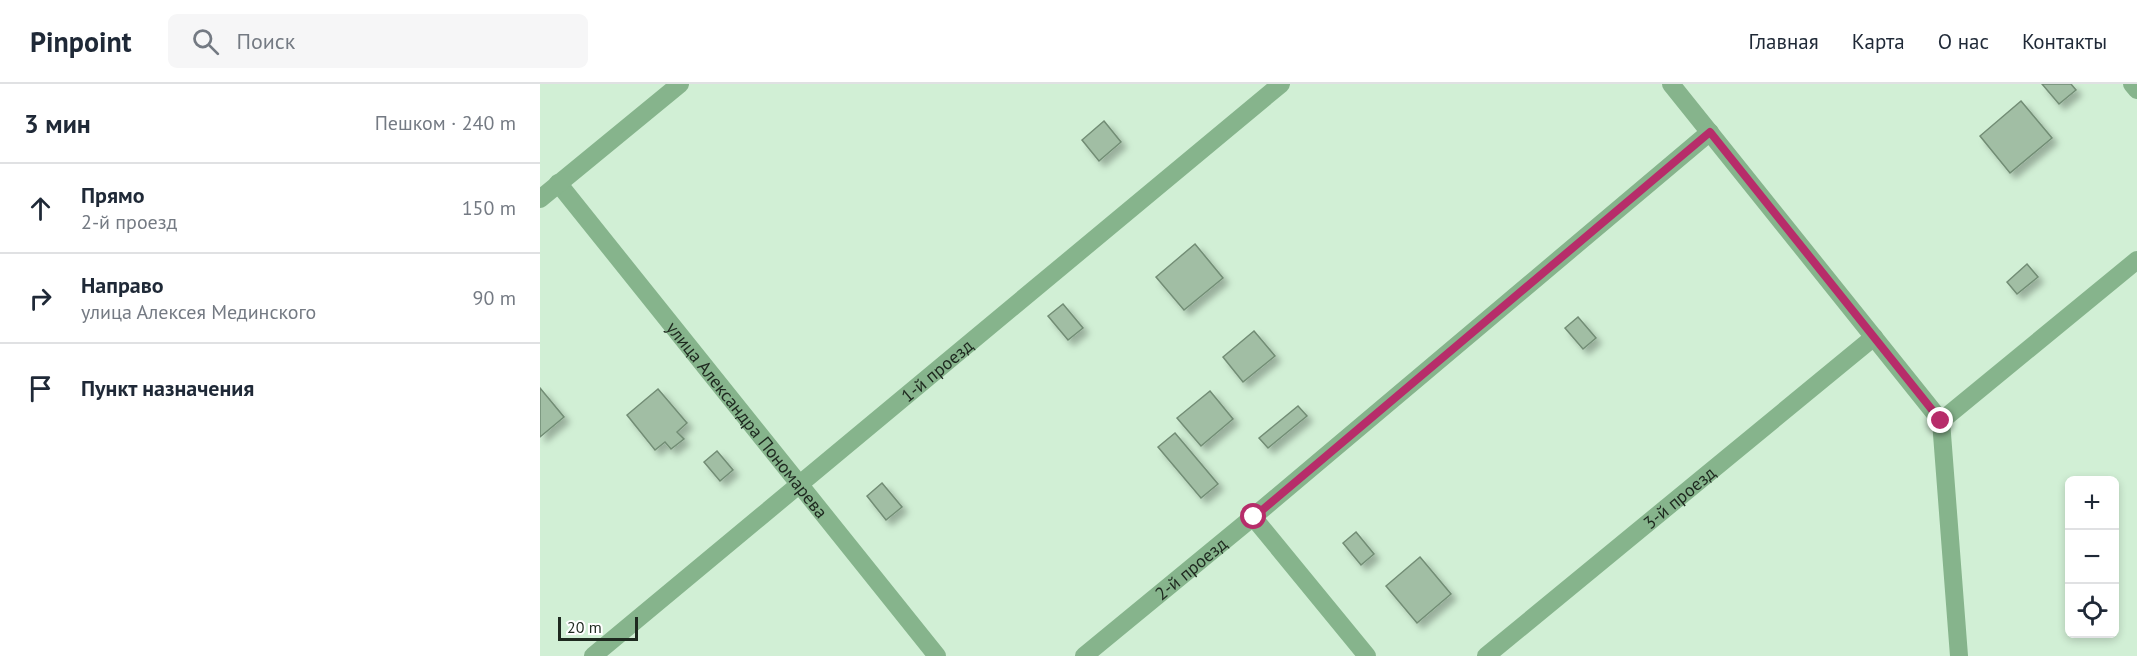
<!DOCTYPE html>
<html lang="ru">
<meta charset="utf-8">
<style>
:root{--surface:#fff;--page:#f6f6f7;--text:#1f2937;--muted:#747a83;--line:#e0e1e3}
body{margin:0;font-family:"PT Sans",sans-serif;background:var(--page);color:var(--text)}
.controls{position:absolute;right:18px;bottom:18px;display:grid;overflow:hidden;border-radius:9px;box-shadow:0 3px 9px #0003}
.controls button{width:54px;height:54px;display:grid;place-items:center;padding:0;border:0;border-bottom:2px solid var(--line);background:var(--surface);color:var(--text);font:30px sans-serif}
.scale{position:absolute;left:18px;bottom:15px;width:80px;box-sizing:border-box;padding-left:6px;border:3px solid #1e291f;border-top:0;font-size:16px;line-height:21px;white-space:nowrap;color:#1e291f;-webkit-text-stroke:4px #fff;paint-order:stroke}
.stop{position:absolute;width:18px;height:18px;margin:-14px;border:4px solid #b72d6a;border-radius:50%;background:#fff}
.stop.end{background:#b72d6a;border-color:#fff;box-shadow:0 2px 6px #0008}
.list{margin:0;padding:0;list-style:none}
h2{display:flex;justify-content:space-between;align-items:center;height:78px;margin:0;padding:0 24px;font-size:26px}
h2 small{font-size:20px;font-weight:400;color:var(--muted)}
.list li{display:grid;grid-template-columns:39px 1fr auto;gap:18px;align-items:center;box-sizing:border-box;height:90px;padding:0 24px;border-top:2px solid var(--line)}
.list b{display:block;font-size:22px;white-space:nowrap}
.list p{margin:0;font-size:20px;white-space:nowrap;color:var(--muted)}
.list em{font-size:20px;font-style:normal;color:var(--muted)}
.icon{flex:none;width:33px;height:33px;fill:none;stroke:currentColor;stroke-width:2;stroke-linecap:round;stroke-linejoin:round}
.map{position:relative;flex:none;width:1597px;height:572px;overflow:hidden}
header{display:flex;align-items:center;gap:36px;box-sizing:border-box;height:84px;padding:0 30px;background:var(--surface);border-bottom:2px solid var(--line)}
header strong{font-size:28px}
nav{display:flex;gap:33px;margin-inline-start:auto;font-size:21px}
.search{width:420px;height:54px;background:var(--page);display:flex;align-items:center;gap:15px;box-sizing:border-box;padding:0 21px;border-radius:9px;color:var(--muted);font-size:22px}
main{display:flex}
aside{flex:1;background:var(--surface)}
.map>svg:first-child{display:block}
</style>
<header>
<strong>Pinpoint</strong>
<div class="search"><svg class="icon" aria-label="search" viewBox="0 0 24 24"><circle cx="10" cy="10" r="6"/><path d="M15 15l6 6"/></svg>Поиск</div>
<nav><a>Главная</a><a>Карта</a><a>О нас</a><a>Контакты</a></nav>
</header>
<main>
<aside>
<h2>3 мин<small>Пешком · 240 m</small></h2>
<ul class="list">
<li><svg class="icon" aria-label="ahead" viewBox="0 0 24 24"><path d="M12 20V5M6 11l6-6 6 6"/></svg><div><b>Прямо</b><p>2-й проезд</p></div><em>150 m</em></li>
<li><svg class="icon" aria-label="right" viewBox="0 0 24 24"><path d="M7 20v-9h11M14 6l5 5-5 5"/></svg><div><b>Направо</b><p>улица Алексея Мединского</p></div><em>90 m</em></li>
<li><svg class="icon" aria-label="arrive" viewBox="0 0 24 24"><path d="M6 21V4h12l-3 4 3 4H6"/></svg><div><b>Пункт назначения</b></div></li>
</ul>
</aside>
<div class="map">
<svg width="1597" height="572" viewBox="0 0 1597 572">
<defs>
<filter id="shadow"><feDropShadow dx="5.5" dy="5.5" stdDeviation="3" flood-color="#0004"/></filter>
</defs>
<rect width="100%" height="100%" fill="#d1efd5"/>
<!-- building -->
<g fill="#a1bea4" stroke="#728d75" stroke-width="1.5" filter="url(#shadow)">
<polygon points="1502,0 1531,0 1536,6 1519,20"/>
<polygon points="1481,17 1512,54 1470,89 1440,52"/>
<polygon points="564,37 581,58 559,77 542,56"/>
<polygon points="655,160 683,194 644,226 616,193"/>
<polygon points="1487,180 1498,193 1477,210 1467,198"/>
<polygon points="523,220 543,244 528,256 508,232"/>
<polygon points="1038,233 1056,254 1043,265 1025,244"/>
<polygon points="714,247 735,272 703,298 683,273"/>
<polygon points="0,304 24,333 0,353"/>
<polygon points="118,305 147,339 137,348 144,355 131,365 125,358 115,366 87,331"/>
<polygon points="670,307 693,335 661,362 637,334"/>
<polygon points="758,322 767,332 728,364 719,354"/>
<polygon points="635,349 678,400 661,414 618,363"/>
<polygon points="177,367 193,386 180,397 164,378"/>
<polygon points="342,399 362,423 346,436 327,412"/>
<polygon points="816,448 834,470 821,481 803,459"/>
<polygon points="880,473 911,510 877,539 846,502"/>
</g>
<g fill="none" stroke-linecap="round" stroke-linejoin="round">
<!-- minor -->
<g stroke="#86b48c" stroke-width="18">
<polyline points="1131,0 1401,337 1419,572"/>
<polyline points="1592,0 1597,6"/>
<path id="s1" d="M18,99l379,473"/>
<polyline points="0,115 140,0"/>
<polyline points="1401,337 1597,176"/>
<polyline points="713,433 827,572"/>
<path id="s2" d="M53,572l688,-572"/>
<path id="s3" d="M544,572l169,-139 457,-385"/>
<path id="s4" d="M946,572l388,-319"/>
</g>
</g>
<g fill="none" stroke-linecap="round" stroke-linejoin="round">
<!-- route -->
<polyline stroke="#b72d6a" stroke-width="8" points="714,433 1170,48 1401,337"/>
</g>
<g text-anchor="middle" dominant-baseline="central" stroke-width="4.5" stroke-linejoin="round" paint-order="stroke">
<!-- street labels -->
<g font-size="18" fill="#1e291f" stroke="#fff">
<text stroke="none"><textPath href="#s2" startOffset="447">1-й проезд</textPath></text>
<text stroke="none"><textPath href="#s1" startOffset="303">улица Александра Пономарева</textPath></text>
<text stroke="none"><textPath href="#s4" startOffset="250">3-й проезд</textPath></text>
<text stroke="none"><textPath href="#s3" startOffset="138">2-й проезд</textPath></text>
</g>
</g>
</svg>
<div class="controls">
<button>+</button>
<button>−</button>
<button><svg class="icon" aria-label="locate" viewBox="0 0 24 24"><circle cx="12" cy="12" r="6"/><path d="M12 2v4M12 18v4M2 12h4M18 12h4"/></svg></button>
</div>
<div class="scale">20 m</div>
<div class="stop" style="left:714px;top:433px"></div>
<div class="stop end" style="left:1401px;top:337px"></div>
</div>
</main>
